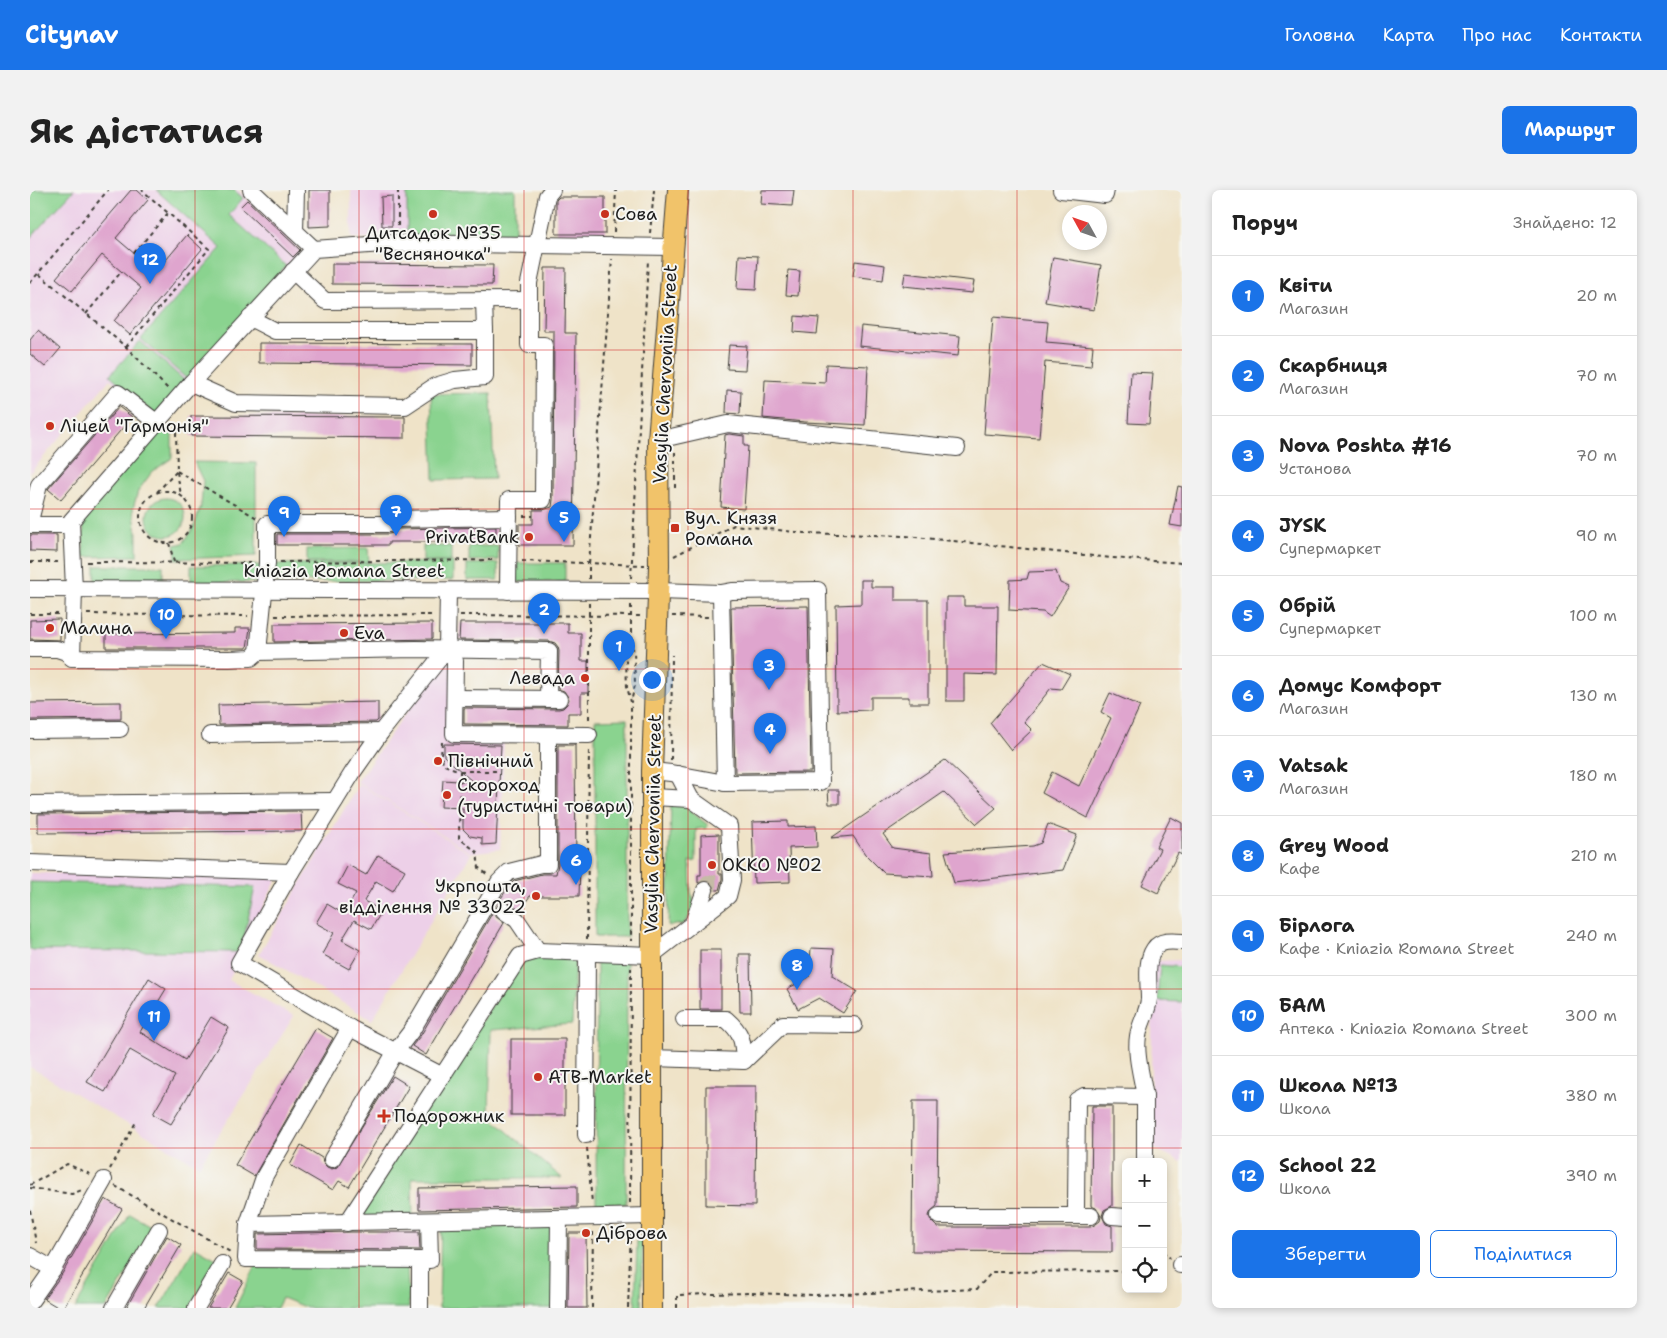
<!DOCTYPE html>
<html lang="uk">
<meta charset="utf-8">
<style>
:root{--surface:#fff;--page:#f2f2f2;--text:#222;--muted:#767676;--line:#e0e0e0;--accent:#1a73e8}
body{margin:0;font-family:"Shantell Sans",sans-serif;background:var(--page);color:var(--text)}
.controls{position:absolute;right:15px;bottom:15px;display:grid;overflow:hidden;border-radius:8px;box-shadow:0 2px 8px #0003}
.controls button{width:45px;height:45px;display:grid;place-items:center;padding:0;border:0;border-bottom:1px solid var(--line);background:var(--surface);color:var(--text);font:25px sans-serif}
.compass{position:absolute;left:1032px;top:15px;width:45px;height:45px;border-radius:50%;background:var(--surface);box-shadow:0 2px 8px #0003;rotate:310deg}
.you{position:absolute;left:621px;top:489px;width:18px;height:18px;margin:-12px;border:4px solid #fff;border-radius:50%;background:#1a73e8;box-shadow:0 0 0 8px #1a73e833}
.badge{display:grid;place-items:center;width:32px;height:32px;border-radius:50%;background:var(--accent);color:#fff;font-size:16px;font-weight:700}
.pin{position:absolute;translate:-50% -41px;filter:drop-shadow(0 1px 2px #0008)}
.pin::after{content:'';position:absolute;top:26px;width:18px;height:15px;background:inherit;clip-path:polygon(0 0,100% 0,50% 100%)}
.list{margin:0;padding:0;list-style:none}
h2{display:flex;justify-content:space-between;align-items:center;height:65px;margin:0;padding:0 20px;font-size:21px}
h2 small{font-size:16px;font-weight:400;color:var(--muted)}
.list li{display:grid;grid-template-columns:32px 1fr auto;gap:15px;align-items:center;box-sizing:border-box;height:80px;padding:0 20px;border-top:1px solid var(--line)}
.list b{display:block;font-size:19px;white-space:nowrap}
.list p{margin:0;font-size:16px;white-space:nowrap;color:var(--muted)}
.list em{font-size:16px;font-style:normal;color:var(--muted)}
.actions{display:flex;gap:10px;padding:15px 20px}
.actions a{flex:1;padding:11px 0;border:1px solid var(--accent);border-radius:8px;text-align:center;font-size:18px;color:var(--accent)}
.actions .main{background:var(--accent);color:#fff}
.icon{flex:none;width:28px;height:28px;fill:none;stroke:currentColor;stroke-width:2;stroke-linecap:round;stroke-linejoin:round}
.map{position:relative;flex:none;width:1152px;height:1118px;overflow:hidden;border-radius:8px}
header{display:flex;align-items:center;gap:30px;box-sizing:border-box;height:70px;padding:0 25px;background:var(--accent);color:#fff}
header strong{font-size:24px}
nav{display:flex;gap:28px;margin-inline-start:auto;font-size:18px}
.intro{display:flex;align-items:center;justify-content:space-between;box-sizing:border-box;height:120px;padding:0 30px}
h1{margin:0;font-size:35px}
.button{padding:12px 22px;border-radius:8px;background:var(--accent);color:#fff;font-size:18px;font-weight:700}
main{display:flex;gap:30px;padding:0 30px}
aside{flex:1;background:var(--surface);border-radius:8px;box-shadow:0 2px 8px #0003}
.map>svg:first-child{display:block}
</style>
<header>
<strong>Citynav</strong>
<nav><a>Головна</a><a>Карта</a><a>Про нас</a><a>Контакти</a></nav>
</header>
<div class="intro"><h1>Як дістатися</h1><a class="button">Маршрут</a></div>
<main>
<div class="map">
<svg width="1152" height="1118" viewBox="0 0 1152 1118">
<rect width="100%" height="100%" fill="#f6f6f2"/>
<filter id="ink" filterUnits="userSpaceOnUse"><feTurbulence type="fractalNoise" baseFrequency=".02" numOctaves="2"/><feDisplacementMap in="SourceGraphic" scale="10" xChannelSelector="R" yChannelSelector="G"/><feConvolveMatrix kernelMatrix="1 2 1 2 8 2 1 2 1" color-interpolation-filters="sRGB"/></filter>
<filter id="wash" filterUnits="userSpaceOnUse"><feTurbulence type="fractalNoise" baseFrequency=".0096" numOctaves="4" result="noise"/><feDisplacementMap in="SourceGraphic" scale="20" xChannelSelector="R" yChannelSelector="G"/><feGaussianBlur stdDeviation="1.12" result="paint"/><feColorMatrix in="noise" values="0 0 0 0 0 0 0 0 0 0 0 0 0 0 0 0 0 1.4 0 .05"/><feComposite in="paint" operator="in"/></filter>
<g filter="url(#wash)">
<rect width="100%" height="100%" fill="#efe3c8"/>
<!-- built -->
<g fill="#edd0e8">
<polygon points="0,0 208,0 271,61 125,226 80,189 0,283"/>
<rect x="321" y="0" width="164" height="48"/>
<polygon points="416,466 422,466 422,549 474,551 470,659 441,663 327,592"/>
<polygon points="329,594 441,664 342,830 229,764"/>
<polygon points="0,683 248,686 199,790 264,826 169,976 0,877"/>
<polygon points="1152,770 1152,972 1119,956 1124,771"/>
</g>
<!-- green -->
<g fill="#8ad38f" stroke="#537856">
<polygon points="0,0 44,0 0,48"/>
<polygon points="126,0 204,0 213,8 199,25 256,76 157,189 111,149 191,58"/>
<polygon points="377,0 485,0 485,47 377,48"/>
<polygon points="110,151 155,191 125,225 80,185"/>
<polygon points="461,203 464,289 404,290 401,204"/>
<polygon points="126,238 142,241 142,268 122,282 108,301 103,319 107,343 107,366 53,367 54,321"/>
<polygon points="164,272 226,273 226,366 146,369 145,355 153,353 163,339 171,316 173,291"/>
<circle cx="136" cy="327" r="19"/>
<rect x="393" y="356" width="28" height="15"/>
<polygon points="439,356 468,356 468,370 439,371"/>
<polygon points="338,358 339,372 277,372 277,359"/>
<polygon points="423,372 423,390 244,392 244,374"/>
<polygon points="468,373 468,390 437,390 437,374"/>
<rect x="483" y="373" width="52" height="19"/>
<polygon points="231,375 231,392 161,393 161,376"/>
<rect x="65" y="376" width="68" height="15"/>
<polygon points="597,529 597,747 565,747 565,530"/>
<polygon points="641,611 647,611 678,635 677,638 666,639 666,671 660,672 661,702 664,711 663,722 653,734 638,736"/>
<polygon points="0,692 225,697 211,762 0,760"/>
<polygon points="493,767 545,768 542,834 461,840 459,926 532,988 382,988 383,1028 324,1028"/>
<polygon points="567,771 597,771 596,1014 566,1014"/>
<polygon points="1130,775 1152,777 1152,812 1127,811"/>
<polygon points="100,1024 124,1038 76,1118 45,1118"/>
<polygon points="411,1034 526,1036 525,1118 409,1118"/>
<polygon points="607,1050 613,1050 611,1118 605,1118"/>
<polygon points="165,1057 188,1070 160,1118 129,1118"/>
<polygon points="377,1074 379,1118 277,1118 252,1108 247,1118 205,1118 226,1075"/>
</g>
<g id="blocks">
<!-- building -->
<g fill="#dfa5ce">
<polygon points="101,0 107,0 118,10 86,48 126,82 157,45 172,59 100,145 84,131 111,98 72,65 42,101 26,88"/>
<polygon points="279,0 300,0 300,36 279,37"/>
<polygon points="732,0 764,0 762,16 731,14"/>
<polygon points="362,6 362,36 352,36 351,7"/>
<polygon points="529,7 575,7 575,44 526,44 526,10"/>
<polygon points="217,10 270,60 263,67 210,17"/>
<polygon points="709,65 728,66 726,100 707,99"/>
<polygon points="1023,67 1071,75 1064,120 1015,112"/>
<polygon points="825,71 855,75 853,90 823,86"/>
<polygon points="302,74 463,75 462,95 302,94"/>
<polygon points="515,78 536,78 535,143 546,143 543,355 489,355 489,334 503,334 503,320 513,320 522,317 523,310 524,141 514,141"/>
<polygon points="758,80 770,81 768,106 756,105"/>
<polygon points="875,83 944,91 942,103 873,96"/>
<polygon points="765,126 789,128 787,144 764,142"/>
<polygon points="963,127 1018,132 1016,152 1063,156 1061,176 1015,172 1009,248 954,244"/>
<polygon points="831,136 930,146 928,166 829,156"/>
<polygon points="8,140 30,159 15,177 0,164 0,150"/>
<polygon points="229,153 442,154 442,175 229,173"/>
<polygon points="699,155 717,156 715,180 697,179"/>
<polygon points="796,174 838,176 835,235 775,232 733,228 735,190 795,193"/>
<polygon points="1101,182 1123,183 1119,234 1098,233"/>
<polygon points="697,200 711,201 710,224 696,223"/>
<polygon points="89,217 102,227 31,310 18,299"/>
<polygon points="161,226 375,227 375,248 161,246"/>
<polygon points="699,244 714,246 714,256 718,256 714,319 691,317 695,245"/>
<polygon points="1148,296 1152,297 1152,337 1140,335"/>
<polygon points="466,337 466,352 359,352 359,355 247,355 247,344 359,344 363,343 368,339"/>
<polygon points="0,345 27,345 27,362 0,361"/>
<polygon points="1026,381 1030,393 1039,397 1020,427 1013,422 979,420 980,390 997,389 999,382"/>
<polygon points="831,390 841,390 841,397 865,397 865,410 898,410 898,513 879,513 879,507 841,507 841,520 807,521 806,415 831,414"/>
<polygon points="916,407 934,407 934,416 968,416 967,485 934,484 934,511 916,511"/>
<polygon points="778,416 781,582 705,583 701,417"/>
<polygon points="30,429 30,450 0,449 0,430"/>
<polygon points="402,433 402,449 244,452 244,434"/>
<polygon points="430,433 538,433 538,443 551,443 551,471 558,471 558,503 551,503 551,523 538,523 538,535 434,534 434,518 529,519 533,518 537,514 539,509 534,501 528,499 529,461 528,457 525,453 519,451 429,450"/>
<polygon points="205,438 220,438 217,458 76,458 76,444 205,443"/>
<polygon points="1013,472 1040,484 1031,499 1021,498 994,532 1002,540 981,560 960,533"/>
<polygon points="1080,503 1110,516 1058,628 1012,603 1022,582 1049,596 1081,528 1071,522"/>
<polygon points="91,512 91,529 0,530 0,513"/>
<polygon points="348,512 348,530 346,532 189,535 188,515"/>
<polygon points="414,554 471,555 466,654 452,655 452,648 440,646 433,639 433,618 411,617 413,590 443,592 414,566"/>
<polygon points="528,555 545,555 546,675 550,675 549,706 500,706 490,720 475,711 468,713 479,696 484,691 512,684 526,684 528,674"/>
<polygon points="915,570 966,618 947,634 914,602 853,644 863,658 901,663 903,686 854,683 835,664 823,646 801,648"/>
<polygon points="798,600 809,600 809,614 799,614"/>
<polygon points="271,621 272,641 8,643 8,624"/>
<polygon points="1141,627 1152,633 1152,665 1148,663 1128,703 1112,695 1130,659 1126,657"/>
<polygon points="758,631 758,637 786,636 787,657 759,658 760,692 724,693 722,632"/>
<polygon points="1018,634 1047,645 1033,680 924,693 915,662 1003,656 1011,653"/>
<polygon points="689,644 689,684 692,684 692,689 689,700 685,700 683,694 679,691 674,690 668,693 668,685 671,685 671,645"/>
<polygon points="348,665 375,680 363,701 346,691 334,711 352,721 341,739 324,730 312,750 330,760 319,779 292,764 304,743 286,733 297,714 314,724 326,703 308,694 318,675 336,685"/>
<polygon points="464,720 465,726 474,733 396,865 382,856 391,845"/>
<polygon points="781,758 804,759 802,786 827,801 813,823 789,808 768,819 757,799 779,787"/>
<rect x="670" y="760" width="21" height="59"/>
<polygon points="709,764 720,764 721,822 710,822"/>
<polygon points="119,788 136,799 110,842 155,870 181,827 199,838 141,934 123,924 145,886 100,860 75,902 57,892"/>
<polygon points="286,838 303,848 224,986 205,975"/>
<rect x="481" y="849" width="54" height="76"/>
<polygon points="363,886 379,896 319,997 309,991 303,1000 260,975 271,955 292,968 293,973 297,977 302,979 307,977"/>
<polygon points="676,896 726,896 725,1016 676,1015"/>
<polygon points="883,911 908,911 907,1016 901,1021 899,1026 901,1031 907,1037 1061,1037 1066,1034 1070,1031 1071,1026 1066,1018 1061,1016 1062,916 1082,916 1082,1016 1074,1020 1072,1026 1076,1034 1082,1036 1082,1062 882,1061"/>
<polygon points="547,996 547,1017 389,1020 389,998"/>
<polygon points="75,1009 92,1019 33,1118 29,1118 14,1109 32,1084"/>
<polygon points="320,1042 389,1042 390,1060 227,1059 227,1044"/>
<polygon points="539,1043 556,1043 557,1118 538,1118"/>
<polygon points="137,1046 151,1055 114,1118 96,1118"/>
<polygon points="199,1083 213,1091 197,1118 178,1118"/>
</g>
</g>
</g>
<g filter="url(#ink)">
<use href="#blocks" fill-opacity="0" stroke="#3c3a36" stroke-width="1"/>
<g fill="none" stroke-linecap="round" stroke-linejoin="round">
<!-- minor-tunnel -->
<polyline stroke="#c5bba6" stroke-width="16" stroke-dasharray="16 8" stroke-linecap="butt" points="675,700 678,693 693,693"/>
<!-- minor casing -->
<g stroke="#3c3a36" stroke-width="18">
<g id="minor">
<polyline points="221,0 284,59"/>
<polyline points="1031,0 1075,5 1076,0"/>
<polyline points="265,41 266,0"/>
<polyline points="263,81 295,111 499,110"/>
<polyline points="220,128 245,141 455,141 454,110"/>
<polyline points="161,193 206,213 375,216 405,196 425,190 455,187 455,141"/>
<polyline points="628,250 698,234 927,258"/>
<polyline points="479,327 364,329 359,334 237,334 237,373 228,462 386,459 519,461 518,509"/>
<polyline points="0,331 9,295 88,203 126,232"/>
<polyline points="0,335 41,335"/>
<polyline points="0,399 628,401 691,403 702,401 788,400 791,592 695,593"/>
<polyline points="478,401 479,310 513,310 514,155 499,155 499,93 517,6 522,0"/>
<polyline points="0,459 27,459 36,462 42,468"/>
<polyline points="417,459 425,471 424,544 559,545"/>
<polyline points="228,462 221,468 199,469 42,468 44,399 41,331 161,193 284,59 367,53 642,57"/>
<polyline points="425,508 529,509"/>
<polyline points="0,540 90,539"/>
<polyline points="180,545 351,542"/>
<polyline points="622,581 641,583 695,593 691,403"/>
<polyline points="622,607 661,609"/>
<polyline points="0,614 305,611"/>
<polyline points="0,673 261,682 323,582 351,542 417,459 418,401"/>
<polyline points="261,682 209,773 320,838 413,886"/>
<polyline points="474,721 487,730 508,761"/>
<polyline points="663,733 675,700"/>
<polyline points="320,838 234,987 218,1034 216,1069 390,1070 390,1118"/>
<path d="M622,868l92,3c-1,-21 -2,-28 -18,-42h-42"/>
<polyline points="714,871 753,834 824,835"/>
<polyline points="556,945 557,763"/>
<polyline points="302,969 366,861 382,840 469,692 479,682 511,674 518,674 518,546"/>
<polyline points="1115,972 1115,907"/>
<path d="M1046,1017l1,-107 7,-4 61,1c-3,-20 -10,-42 -7,-61 2,-13 10,-24 11,-37 0,-15 -4,-37 5,-50 6,-9 18,-8 28,-7"/>
<polyline points="909,1026 1061,1026"/>
<polyline points="1082,1026 1096,1027"/>
<polyline points="317,1033 490,766 508,761 622,765 698,706 702,690 699,636 661,609 648,584"/>
<polyline points="218,1034 622,1026"/>
<polyline points="0,1066 23,1079"/>
<polyline points="390,1070 400,1070 399,1031"/>
<polyline points="1150,1075 1152,1075"/>
<polyline points="0,1112 23,1079 74,990"/>
<polyline points="84,1118 129,1040"/>
<polyline points="166,1118 192,1074"/>
<polyline points="528,1118 529,1028"/>
</g>
</g>
<!-- major casing -->
<g stroke="#3c3a36" stroke-width="22">
<polyline id="major" points="622,1118 622,581 629,376 628,250 648,0"/>
</g>
<!-- path -->
<g stroke="#3c3a36" stroke-width="2" stroke-dasharray="4 4" stroke-linecap="butt">
<polyline points="368,0 368,38"/>
<polyline points="584,42 586,0"/>
<polyline points="620,43 624,0"/>
<polyline points="104,63 138,23"/>
<polyline points="9,84 96,157 138,199"/>
<polyline points="0,93 78,0"/>
<polyline points="56,124 91,82"/>
<polyline points="96,157 179,59 112,0"/>
<polyline points="147,281 227,328"/>
<polyline points="147,282 151,305"/>
<polyline points="645,298 645,261"/>
<circle cx="136" cy="327" r="26"/>
<polyline points="127,302 147,281 146,242 139,239"/>
<polyline points="493,326 503,326"/>
<polyline points="139,353 144,372"/>
<polyline points="644,366 704,335 774,343 876,346 1082,368 1152,373"/>
<polyline points="492,371 615,375"/>
<polyline points="0,372 30,372"/>
<polyline points="57,372 223,373"/>
<polyline points="250,372 465,370"/>
<polyline points="601,388 618,70"/>
<polyline points="559,389 559,374 582,69"/>
<polyline points="559,413 559,531"/>
<polyline points="601,415 601,457 596,464 596,471 597,497 601,512 601,751"/>
<polyline points="0,424 30,424"/>
<polyline points="57,424 218,426"/>
<polyline points="430,425 613,426"/>
<polyline points="245,426 405,425"/>
<polyline points="642,426 678,427"/>
<polyline points="601,457 604,460 605,495 601,512"/>
<polyline points="412,552 411,566 414,575 430,581 429,648 447,662 449,678 458,685"/>
<polyline points="641,570 642,465"/>
<polyline points="430,581 469,581"/>
<polyline points="546,673 558,672"/>
<polyline points="557,749 559,558"/>
<polyline points="557,958 562,1013"/>
<polyline points="80,979 106,932"/>
<polyline points="0,995 37,974 62,985"/>
<polyline points="85,996 202,1063"/>
<polyline points="0,998 42,1004 54,999"/>
<polyline points="600,1013 601,778"/>
<polyline points="0,1020 6,1053"/>
<polyline points="1133,1061 1140,1068"/>
<polyline points="562,1118 563,1040"/>
<polyline points="598,1118 601,1040"/>
<polyline points="647,1118 647,1105 719,1103 786,1105 947,1099 962,1082 1096,1081"/>
</g>
<!-- minor -->
<use href="#minor" stroke="#fff" stroke-width="16"/>
<!-- major -->
<use href="#major" stroke="#f1c36a" stroke-width="20"/>
</g>
</g>
<!-- grid -->
<path fill="none" stroke="#d62828" stroke-width="1" stroke-opacity="0.55" d="M165,0v1118M329,0v1118M494,0v1118M658,0v1118M823,0v1118M987,0v1118M0,160h1152M0,319h1152M0,479h1152M0,639h1152M0,799h1152M0,958h1152"/>
<!-- markers -->
<g fill="#c8321e" stroke="#f6f6f2" stroke-width="2">
<circle cx="403" cy="24" r="5"/>
<circle cx="575" cy="24" r="5"/>
<circle cx="20" cy="236" r="5"/>
<rect x="640" y="333" width="10" height="10" rx="2.5"/>
<circle cx="499" cy="347" r="5"/>
<circle cx="20" cy="438" r="5"/>
<circle cx="314" cy="443" r="5"/>
<circle cx="555" cy="488" r="5"/>
<circle cx="408" cy="571" r="5"/>
<circle cx="417" cy="605" r="5"/>
<circle cx="682" cy="675" r="5"/>
<circle cx="506" cy="706" r="5"/>
<circle cx="508" cy="887" r="5"/>
<path d="M351.5 918.5h5v5h5v5h-5v5h-5v-5h-5v-5h5z"/>
<circle cx="556" cy="1043" r="5"/>
</g>
<g text-anchor="middle" dominant-baseline="central" stroke-width="4" stroke-linejoin="round" paint-order="stroke">
<!-- poi labels -->
<g font-size="18" fill="#1c1c1c" stroke="#f6f6f2" text-anchor="start">
<text x="585" y="24">Сова</text>
<text x="403" y="43" text-anchor="middle">Дитсадок №35<tspan x="403" dy="21">"Весняночка"</tspan></text>
<text x="30" y="236">Ліцей "Гармонія"</text>
<text x="655" y="328">Вул. Князя<tspan x="655" dy="21">Романа</tspan></text>
<text x="489" y="347" text-anchor="end">PrivatBank</text>
<text x="30" y="438">Малина</text>
<text x="324" y="443">Eva</text>
<text x="545" y="488" text-anchor="end">Левада</text>
<text x="418" y="571">Північний</text>
<text x="427" y="595">Скороход<tspan x="427" dy="21">(туристичні товари)</tspan></text>
<text x="692" y="675">ОККО №02</text>
<text x="496" y="696" text-anchor="end">Укрпошта,<tspan x="496" dy="21">відділення № 33022</tspan></text>
<text x="518" y="887">ATB-Market</text>
<text x="364" y="926">Подорожник</text>
<text x="566" y="1043">Діброва</text>
</g>
<!-- street labels -->
<g font-size="18" fill="#1c1c1c" stroke="#f6f6f2">
<text transform="translate(635 184) rotate(-87)">Vasylia Chervoniia Street</text>
<text x="314" y="381">Kniazia Romana Street</text>
<text transform="translate(623 634) rotate(-89)">Vasylia Chervoniia Street</text>
</g>
</g>
</svg>
<div class="controls">
<button>+</button>
<button>−</button>
<button><svg class="icon" aria-label="locate" viewBox="0 0 24 24"><circle cx="12" cy="12" r="6"/><path d="M12 2v4M12 18v4M2 12h4M18 12h4"/></svg></button>
</div>
<svg class="compass" viewBox="-18 -18 36 36"><path d="M0-13l5 13h-10z" fill="#e53935"/><path d="M0 13l5-13h-10z" fill="#767676"/></svg>
<div class="you"></div>
<div class="pin badge" style="left:589px;top:481px">1</div>
<div class="pin badge" style="left:514px;top:444px">2</div>
<div class="pin badge" style="left:739px;top:500px">3</div>
<div class="pin badge" style="left:740px;top:564px">4</div>
<div class="pin badge" style="left:534px;top:352px">5</div>
<div class="pin badge" style="left:546px;top:695px">6</div>
<div class="pin badge" style="left:366px;top:346px">7</div>
<div class="pin badge" style="left:767px;top:800px">8</div>
<div class="pin badge" style="left:254px;top:347px">9</div>
<div class="pin badge" style="left:136px;top:449px">10</div>
<div class="pin badge" style="left:124px;top:851px">11</div>
<div class="pin badge" style="left:120px;top:94px">12</div>
</div>
<aside>
<h2>Поруч<small>Знайдено: 12</small></h2>
<ul class="list">
<li><span class="badge">1</span><div><b>Квiти</b><p>Магазин</p></div><em>20 m</em></li>
<li><span class="badge">2</span><div><b>Скарбниця</b><p>Магазин</p></div><em>70 m</em></li>
<li><span class="badge">3</span><div><b>Nova Poshta #16</b><p>Установа</p></div><em>70 m</em></li>
<li><span class="badge">4</span><div><b>JYSK</b><p>Супермаркет</p></div><em>90 m</em></li>
<li><span class="badge">5</span><div><b>Обрій</b><p>Супермаркет</p></div><em>100 m</em></li>
<li><span class="badge">6</span><div><b>Домус Комфорт</b><p>Магазин</p></div><em>130 m</em></li>
<li><span class="badge">7</span><div><b>Vatsak</b><p>Магазин</p></div><em>180 m</em></li>
<li><span class="badge">8</span><div><b>Grey Wood</b><p>Кафе</p></div><em>210 m</em></li>
<li><span class="badge">9</span><div><b>Бірлога</b><p>Кафе · Kniazia Romana Street</p></div><em>240 m</em></li>
<li><span class="badge">10</span><div><b>БАМ</b><p>Аптека · Kniazia Romana Street</p></div><em>300 m</em></li>
<li><span class="badge">11</span><div><b>Школа №13</b><p>Школа</p></div><em>380 m</em></li>
<li><span class="badge">12</span><div><b>School 22</b><p>Школа</p></div><em>390 m</em></li>
</ul>
<div class="actions"><a class="main">Зберегти</a><a>Поділитися</a></div>
</aside>
</main>
